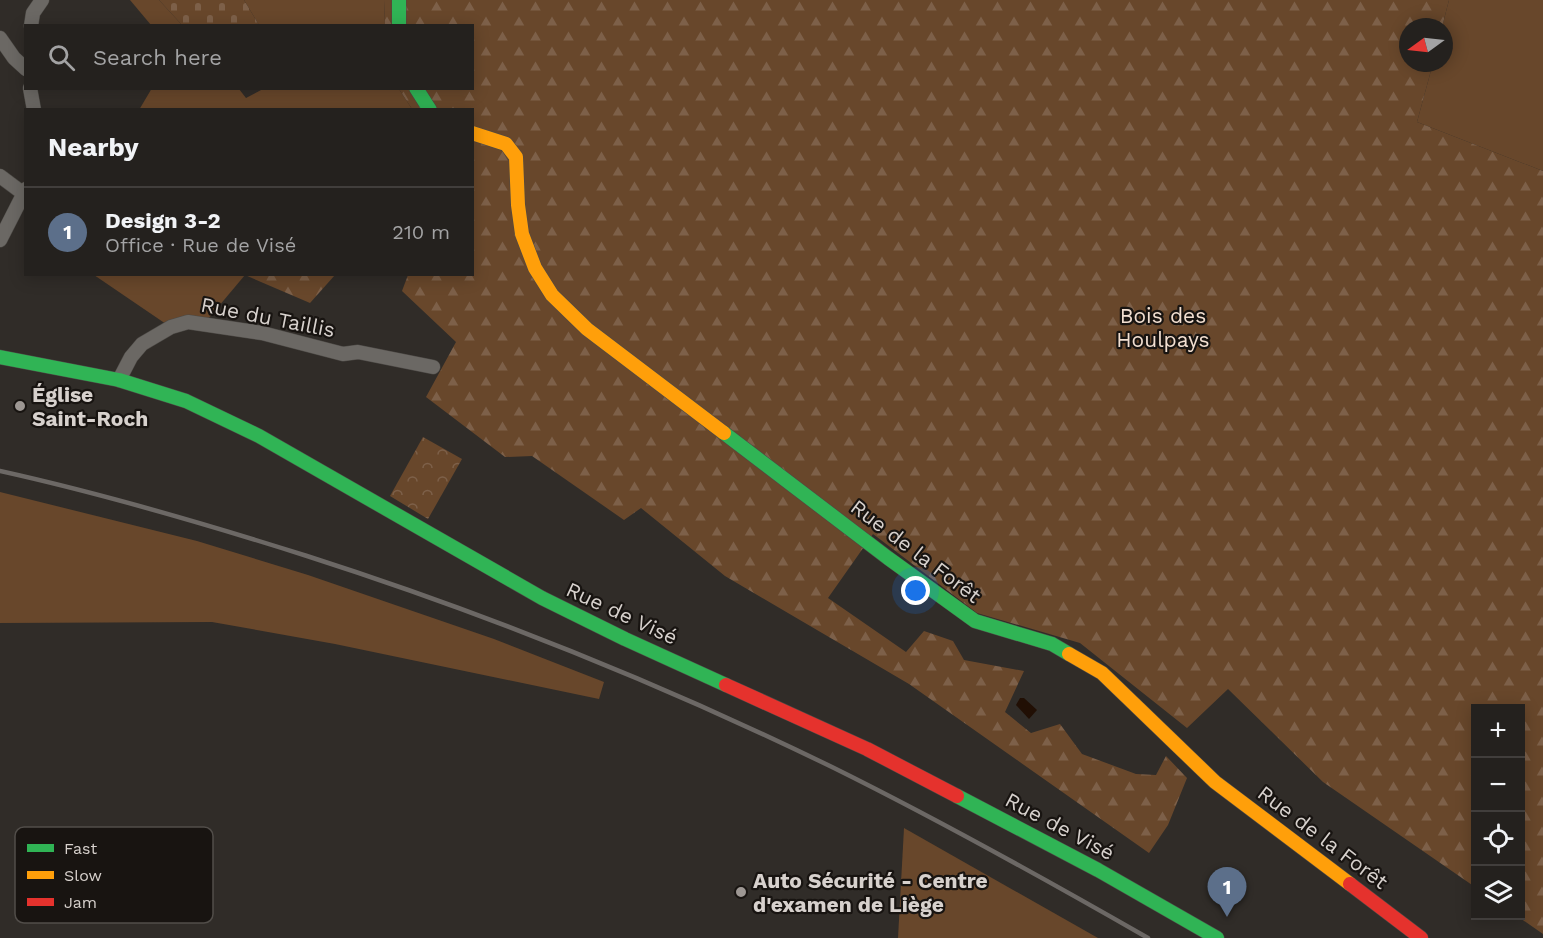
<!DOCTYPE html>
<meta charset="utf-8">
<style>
:root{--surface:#24211e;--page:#2c2927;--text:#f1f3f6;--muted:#a3a3a4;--line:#413e3c;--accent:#9d9793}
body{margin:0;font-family:"Work Sans",sans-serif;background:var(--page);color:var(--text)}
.controls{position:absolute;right:18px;bottom:18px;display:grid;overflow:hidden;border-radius:0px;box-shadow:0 3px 15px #0003}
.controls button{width:54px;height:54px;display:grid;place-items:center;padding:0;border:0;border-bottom:2px solid var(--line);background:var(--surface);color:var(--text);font:30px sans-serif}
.compass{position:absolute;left:1399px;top:18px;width:54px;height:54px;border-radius:50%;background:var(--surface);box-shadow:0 3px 15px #0003;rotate:255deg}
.you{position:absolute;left:916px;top:591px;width:21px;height:21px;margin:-15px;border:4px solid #fff;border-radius:50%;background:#1a73e8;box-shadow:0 0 0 9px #1a73e833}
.badge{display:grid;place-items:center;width:39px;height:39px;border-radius:50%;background:var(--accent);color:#fff;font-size:20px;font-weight:700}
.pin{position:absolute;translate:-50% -50px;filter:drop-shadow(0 2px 3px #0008)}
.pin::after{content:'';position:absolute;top:32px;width:21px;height:18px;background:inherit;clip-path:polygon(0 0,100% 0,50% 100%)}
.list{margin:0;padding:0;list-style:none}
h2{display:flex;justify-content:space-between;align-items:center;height:78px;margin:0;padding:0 24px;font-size:26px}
h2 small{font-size:20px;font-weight:400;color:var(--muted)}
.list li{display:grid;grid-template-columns:39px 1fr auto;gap:18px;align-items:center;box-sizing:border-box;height:90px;padding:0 24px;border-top:2px solid var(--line)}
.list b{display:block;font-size:22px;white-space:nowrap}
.list p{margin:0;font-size:20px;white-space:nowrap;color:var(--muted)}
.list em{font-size:20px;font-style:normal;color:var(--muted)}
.icon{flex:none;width:33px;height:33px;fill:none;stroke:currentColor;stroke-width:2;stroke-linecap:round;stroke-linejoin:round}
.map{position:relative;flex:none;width:1543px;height:938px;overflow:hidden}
.search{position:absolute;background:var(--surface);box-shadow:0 3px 15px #0003;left:24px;top:24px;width:450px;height:66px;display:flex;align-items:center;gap:15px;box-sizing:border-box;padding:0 21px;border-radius:0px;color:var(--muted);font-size:22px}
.panel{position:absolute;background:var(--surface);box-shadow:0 3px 15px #0003;left:24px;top:108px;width:450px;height:168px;border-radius:0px}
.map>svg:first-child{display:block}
</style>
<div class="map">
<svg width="1543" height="938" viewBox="0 0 1543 938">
<defs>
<pattern id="forest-firs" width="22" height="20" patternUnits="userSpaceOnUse" patternTransform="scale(1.5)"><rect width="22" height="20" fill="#68472b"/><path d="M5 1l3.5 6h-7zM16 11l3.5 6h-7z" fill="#7d6049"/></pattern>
<pattern id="cemetery-stones" width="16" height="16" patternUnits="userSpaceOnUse" patternTransform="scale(1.5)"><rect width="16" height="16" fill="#68472b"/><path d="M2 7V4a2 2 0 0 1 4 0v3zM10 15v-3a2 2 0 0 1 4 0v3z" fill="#7d6049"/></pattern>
<pattern id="park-crowns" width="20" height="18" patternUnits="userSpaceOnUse" patternTransform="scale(1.5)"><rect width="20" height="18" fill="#68472b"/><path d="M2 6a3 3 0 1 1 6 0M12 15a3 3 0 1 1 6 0" fill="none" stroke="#7d6049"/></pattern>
</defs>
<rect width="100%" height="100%" fill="#302c28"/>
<!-- grass -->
<g fill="#68472b">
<polygon points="130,0 159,0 182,25 151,25"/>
<polygon points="244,0 384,0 385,25 259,25"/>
<polygon points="1449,0 1543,0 1543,171 1417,122 1433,63 1444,63 1444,27 1442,27"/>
<polygon points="152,88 239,89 246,98 263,89 399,89 412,109 139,110"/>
<polygon points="94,275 245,275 208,319 166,324"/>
<polygon points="0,492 197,541 308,575 494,639 604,682 599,699 335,644 212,622 0,623"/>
<polygon points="904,828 1098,938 898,938"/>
</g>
<!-- forest -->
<g fill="url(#forest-firs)">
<polygon points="384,0 1449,0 1442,27 1408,27 1408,63 1433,63 1417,122 1543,171 1543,934 1517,916 1520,916 1520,708 1476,708 1475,887 1323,782 1228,689 1187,728 1080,643 977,613 873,534 828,598 906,652 924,631 953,641 964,660 1024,671 1005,712 1031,733 1060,724 1082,754 1136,774 1156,775 1166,756 1187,778 1168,825 1149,853 909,684 725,576 641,508 624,520 532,456 505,457 426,397 456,342 402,291 408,275 472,274 472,110 412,109 399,89 472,88 472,26 385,25"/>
<polygon points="245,275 335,275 310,303"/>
</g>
<!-- cemetery -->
<polygon fill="url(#cemetery-stones)" points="159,0 244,0 259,25 182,25"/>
<!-- park -->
<polygon fill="url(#park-crowns)" points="423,437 462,459 428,519 390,496"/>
<!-- water -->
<polygon fill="#210f04" points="1020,698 1024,698 1037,710 1029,719 1016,705"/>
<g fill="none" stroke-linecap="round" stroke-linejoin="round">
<!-- street casing -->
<g stroke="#4d4a46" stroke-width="15">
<g id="street">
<polyline points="31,26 33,13 42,0"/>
<polyline points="0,38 14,58 26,69"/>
<polyline points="30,88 34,110"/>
<polyline points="0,176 24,194"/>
<polyline points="0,240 26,189"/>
<polyline points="119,380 131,357 142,344 171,327 188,322 262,333 343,354 358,352 433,367"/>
</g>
</g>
<!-- fast casing -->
<g stroke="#4d4a46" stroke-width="15">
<g id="fast">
<polyline points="399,0 399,26"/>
<polyline points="416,88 430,110"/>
<polyline points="0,357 119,380 186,401 259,436 542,598 625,639 726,685"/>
<polyline points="724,433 888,558 975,621 1052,644 1069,654"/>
<polyline points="957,796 1098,870 1217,938"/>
</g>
</g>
<!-- slow casing -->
<g stroke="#4d4a46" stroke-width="15">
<g id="slow">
<polyline points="472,133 506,144 516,157 518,205 522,234 535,268 552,295 587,329 724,433"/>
<polyline points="1069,654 1102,673 1215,782 1350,884"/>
</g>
</g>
<!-- jam casing -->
<g stroke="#4d4a46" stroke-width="15">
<g id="jam">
<polyline points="726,685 867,749 957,796"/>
<polyline points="1350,884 1421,938"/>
</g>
</g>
<!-- street -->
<use href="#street" stroke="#6b6864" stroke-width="14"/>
<!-- fast -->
<use href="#fast" stroke="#30b455" stroke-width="14"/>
<!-- slow -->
<use href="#slow" stroke="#ff9f0a" stroke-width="14"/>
<!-- jam -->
<use href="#jam" stroke="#e5322d" stroke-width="14"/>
<!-- rail -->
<path stroke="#6c6865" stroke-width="4.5" d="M0,471c104,23 206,53 307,85 181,58 357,129 527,212 107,53 211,111 314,170"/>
</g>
<!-- markers -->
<g fill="#9d9793" stroke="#181411" stroke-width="2">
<circle cx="20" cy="406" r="6"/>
<circle cx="741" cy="892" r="6"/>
</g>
<g text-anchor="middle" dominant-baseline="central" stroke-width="4.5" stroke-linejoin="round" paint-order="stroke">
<!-- park labels -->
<g font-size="21" fill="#f2dfd1" stroke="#181411">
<text x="1163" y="315">Bois des<tspan x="1163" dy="24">Houlpays</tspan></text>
</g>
<!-- street labels -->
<g font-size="21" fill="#d7d1cd" stroke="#181411">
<text transform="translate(268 317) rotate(11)">Rue du Taillis</text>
<text transform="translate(916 551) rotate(37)">Rue de la Forêt</text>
<text transform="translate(622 613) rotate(25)">Rue de Visé</text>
<text transform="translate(1060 826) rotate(28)">Rue de Visé</text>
<text transform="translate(1323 837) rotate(37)">Rue de la Forêt</text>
</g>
<!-- poi labels -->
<g font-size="21" font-weight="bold" fill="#d7d1cd" stroke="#181411" text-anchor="start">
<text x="32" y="394">Église<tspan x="32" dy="24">Saint-Roch</tspan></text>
<text x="753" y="880">Auto Sécurité - Centre<tspan x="753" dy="24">d'examen de Liège</tspan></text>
</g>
</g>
<!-- legend -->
<rect x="15" y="827" width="198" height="96" rx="9" fill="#181411" stroke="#514d49" stroke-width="1.5"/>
<rect x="27" y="844" width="27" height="8" fill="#30b455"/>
<rect x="27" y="871" width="27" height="8" fill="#ff9f0a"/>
<rect x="27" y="898" width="27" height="8" fill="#e5322d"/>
<g font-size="16" fill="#d7d1cd">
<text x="64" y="854">Fast</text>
<text x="64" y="881">Slow</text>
<text x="64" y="908">Jam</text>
</g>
</svg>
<div class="controls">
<button>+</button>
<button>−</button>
<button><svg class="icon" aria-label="locate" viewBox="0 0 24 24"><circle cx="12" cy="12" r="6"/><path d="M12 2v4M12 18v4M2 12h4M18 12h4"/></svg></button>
<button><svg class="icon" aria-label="layers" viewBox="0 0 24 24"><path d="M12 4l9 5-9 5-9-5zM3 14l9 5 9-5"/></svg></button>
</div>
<svg class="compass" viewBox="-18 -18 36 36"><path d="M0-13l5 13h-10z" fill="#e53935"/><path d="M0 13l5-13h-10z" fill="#a3a3a4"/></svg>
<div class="you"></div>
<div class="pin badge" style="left:1227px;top:917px;background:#5c6f8a">1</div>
<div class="search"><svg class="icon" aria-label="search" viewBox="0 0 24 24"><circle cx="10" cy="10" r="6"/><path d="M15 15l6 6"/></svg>Search here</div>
<section class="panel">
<h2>Nearby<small></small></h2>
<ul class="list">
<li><span class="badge" style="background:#5c6f8a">1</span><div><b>Design 3-2</b><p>Office · Rue de Visé</p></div><em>210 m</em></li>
</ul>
</section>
</div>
